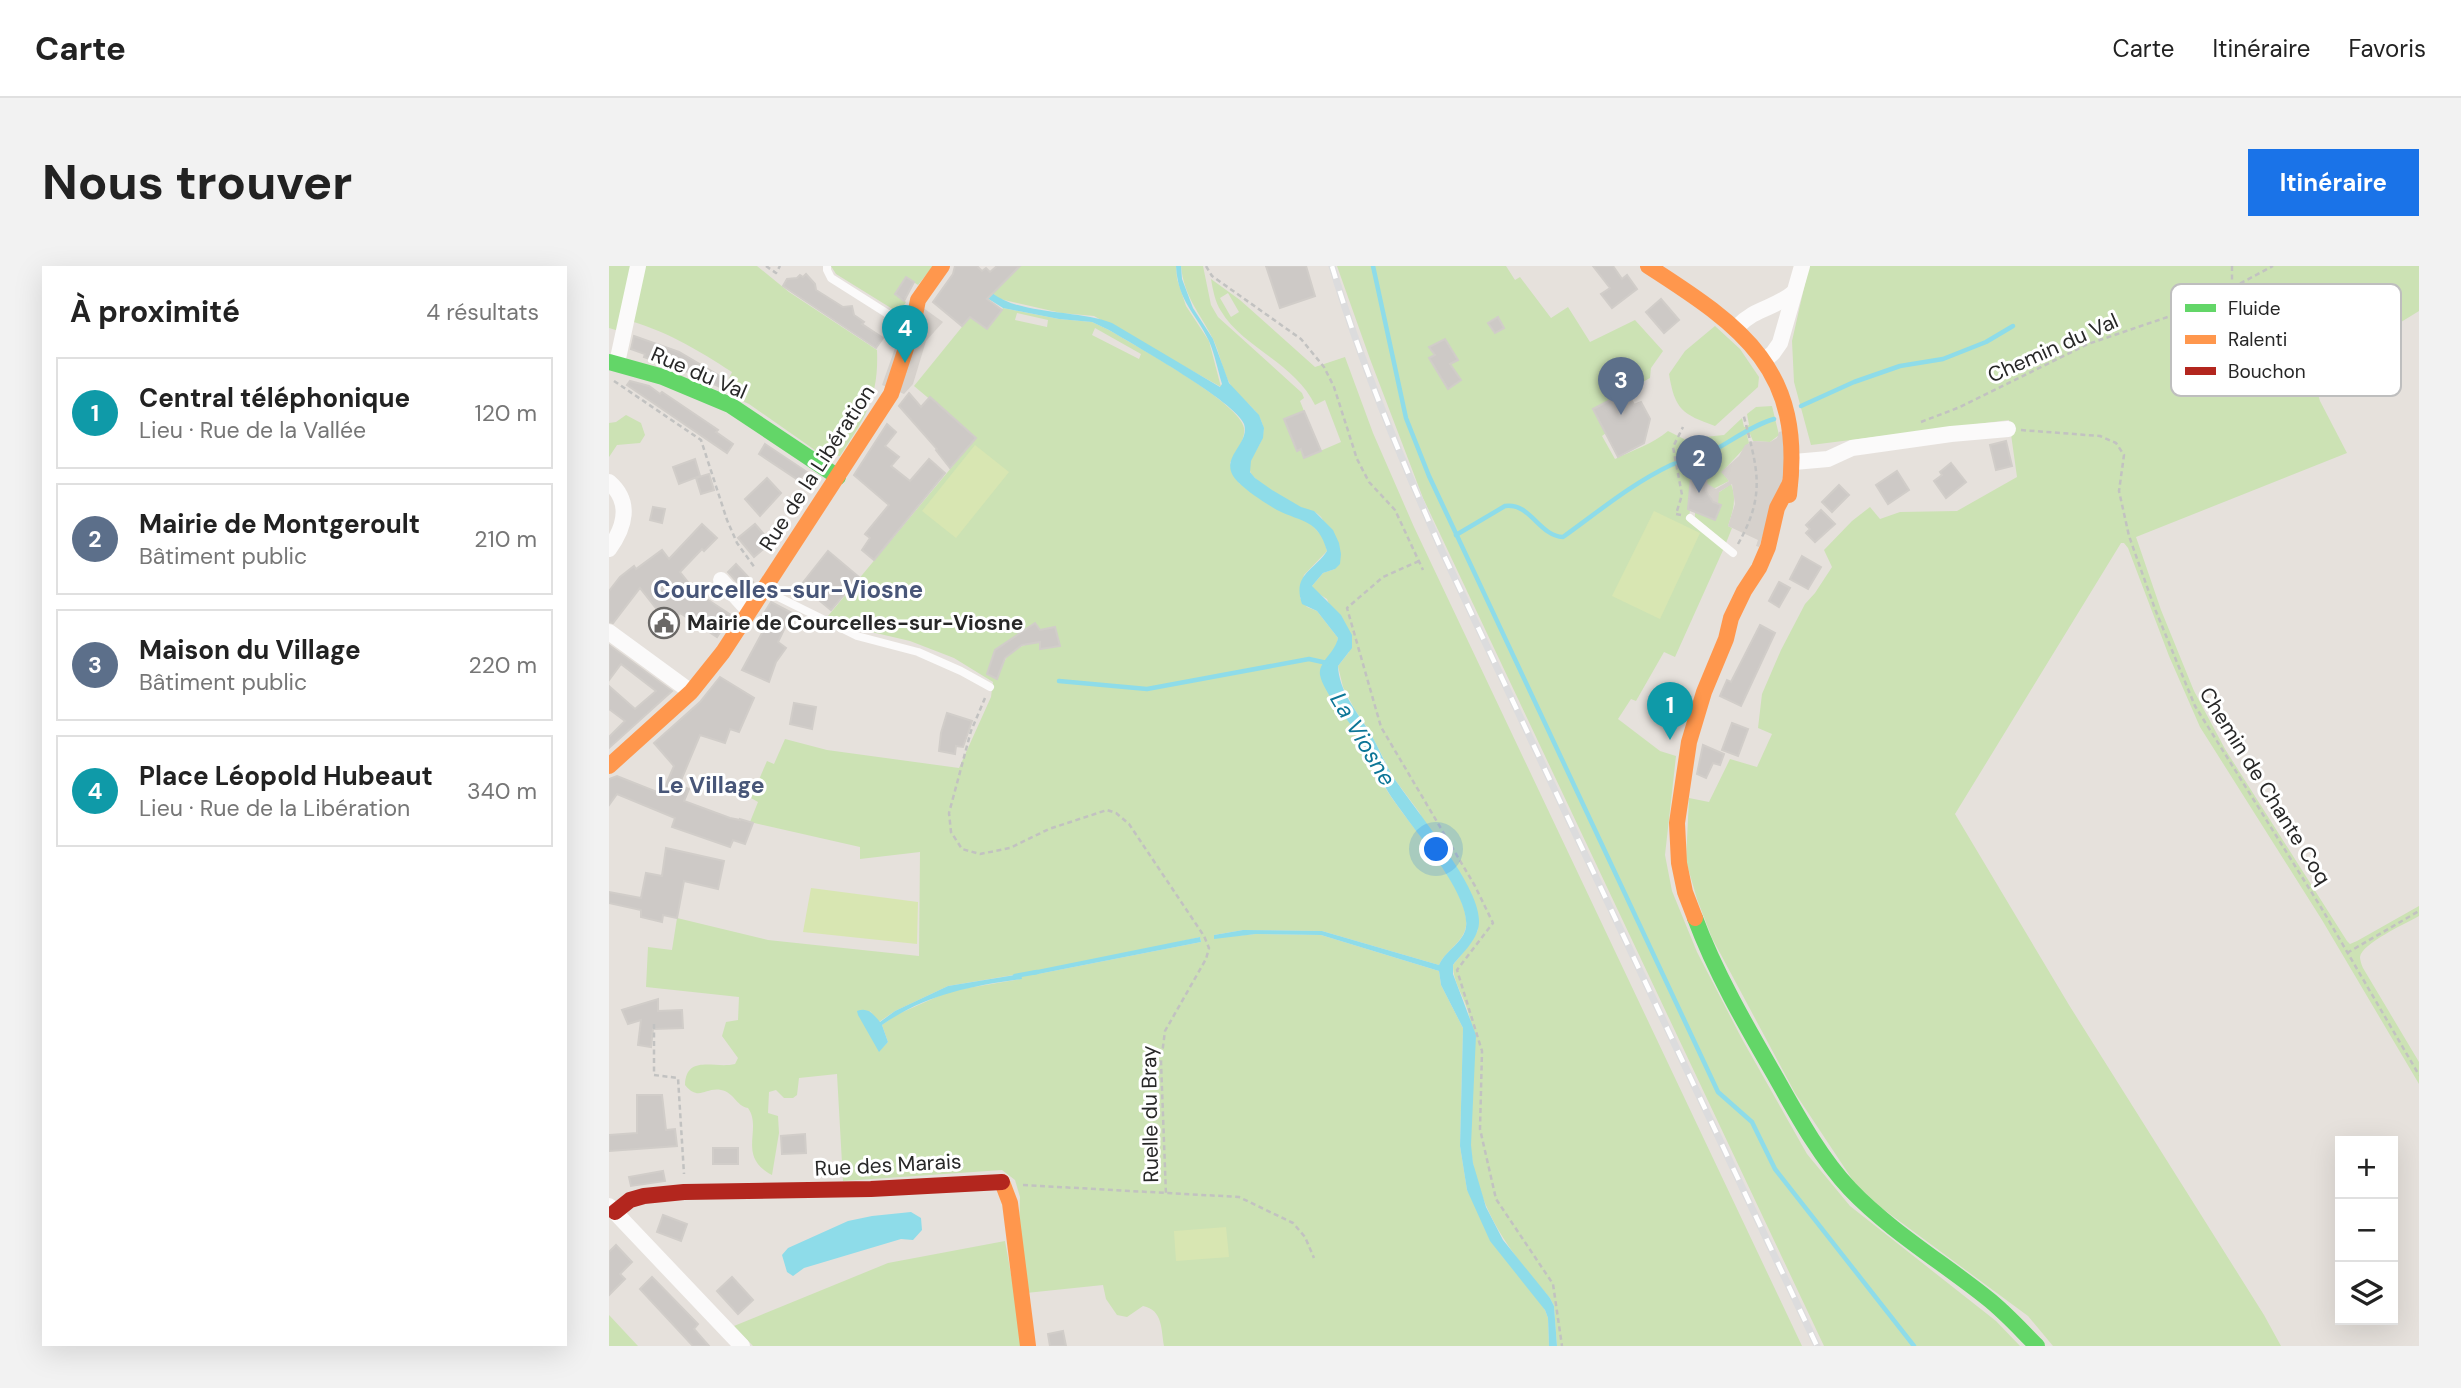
<!DOCTYPE html>
<html lang="fr">
<meta charset="utf-8">
<style>
:root{--surface:#fff;--page:#f2f2f2;--text:#222;--muted:#767676;--line:#e0e0e0;--accent:#1a73e8}
body{margin:0;font-family:"DM Sans",sans-serif;background:var(--page);color:var(--text)}
.controls{position:absolute;right:21px;bottom:21px;display:grid;overflow:hidden;border-radius:0px;box-shadow:0 7px 28px #0002}
.controls button{width:63px;height:63px;display:grid;place-items:center;padding:0;border:0;border-bottom:2px solid var(--line);background:var(--surface);color:var(--text);font:35px sans-serif}
.you{position:absolute;left:828px;top:584px;width:24px;height:24px;margin:-18px;border:5px solid #fff;border-radius:50%;background:#1a73e8;box-shadow:0 0 0 10px #1a73e833}
.badge{display:grid;place-items:center;width:46px;height:46px;border-radius:50%;background:var(--accent);color:#fff;font-size:23px;font-weight:700}
.pin{position:absolute;translate:-50% -58px;filter:drop-shadow(0 2px 4px #0008)}
.pin::after{content:'';position:absolute;top:37px;width:24px;height:21px;background:inherit;clip-path:polygon(0 0,100% 0,50% 100%)}
.list{margin:0;padding:0;list-style:none}
h2{display:flex;justify-content:space-between;align-items:center;height:91px;margin:0;padding:0 28px;font-size:30px}
h2 small{font-size:23px;font-weight:400;color:var(--muted)}
.list li{display:grid;grid-template-columns:46px 1fr auto;gap:21px;align-items:center;box-sizing:border-box;height:112px;margin:0 14px 14px;padding:0 14px;border:2px solid var(--line);border-radius:0px}
.list b{display:block;font-size:26px;white-space:nowrap}
.list p{margin:0;font-size:23px;white-space:nowrap;color:var(--muted)}
.list em{font-size:23px;font-style:normal;color:var(--muted)}
.icon{flex:none;width:38px;height:38px;fill:none;stroke:currentColor;stroke-width:2;stroke-linecap:round;stroke-linejoin:round}
.map{position:relative;flex:none;width:1810px;height:1080px;overflow:hidden;border-radius:0px}
header{display:flex;align-items:center;gap:42px;box-sizing:border-box;height:98px;padding:0 35px;background:var(--surface);border-bottom:2px solid var(--line)}
header strong{font-size:33px}
nav{display:flex;gap:38px;margin-inline-start:auto;font-size:24px}
.intro{display:flex;align-items:center;justify-content:space-between;box-sizing:border-box;height:168px;padding:0 42px}
h1{margin:0;font-size:49px}
.button{padding:18px 32px;border-radius:0px;background:var(--accent);color:#fff;font-size:24px;font-weight:700}
main{display:flex;gap:42px;padding:0 42px}
aside{flex:1;background:var(--surface);border-radius:0px;box-shadow:0 7px 28px #0002}
.map>svg:first-child{display:block}
</style>
<header>
<strong>Carte</strong>
<nav><a>Carte</a><a>Itinéraire</a><a>Favoris</a></nav>
</header>
<div class="intro"><h1>Nous trouver</h1><a class="button">Itinéraire</a></div>
<main>
<aside>
<h2>À proximité<small>4 résultats</small></h2>
<ul class="list">
<li><span class="badge" style="background:#0f9aa8">1</span><div><b>Central téléphonique</b><p>Lieu · Rue de la Vallée</p></div><em>120 m</em></li>
<li><span class="badge" style="background:#5c6f8a">2</span><div><b>Mairie de Montgeroult</b><p>Bâtiment public</p></div><em>210 m</em></li>
<li><span class="badge" style="background:#5c6f8a">3</span><div><b>Maison du Village</b><p>Bâtiment public</p></div><em>220 m</em></li>
<li><span class="badge" style="background:#0f9aa8">4</span><div><b>Place Léopold Hubeaut</b><p>Lieu · Rue de la Libération</p></div><em>340 m</em></li>
</ul>
</aside>
<div class="map">
<svg width="1810" height="1080" viewBox="0 0 1810 1080">
<rect width="100%" height="100%" fill="#e6e1dc"/>
<!-- green -->
<g fill="#cce2b4" fill-rule="evenodd">
<path d="M0,0h148l32,26 88,58c2,48 -12,68 -37,106l-18,-1 -73,-51 -26,-12 9,-20c-34,-22 -69,-43 -109,-53l-4,12 -10,-3z"/>
<polygon points="222,0 324,0 309,19 297,11 286,28 297,36 290,47 227,8"/>
<polygon points="411,0 567,0 568,13 577,40 600,75 612,121 485,50 452,47 391,33 383,27"/>
<path d="M572,0h22l8,39 7,12 84,76 2,5 -4,3 4,10 -20,8 13,31 4,-1 3,9 37,-16 -16,-42 -10,5c-20,-42 -73,-58 -94,-94 -6,-9 -8,-21 -10,-32l29,21 75,67 30,-10 28,76 41,94 388,819h-245l-3,-40 -4,-8c-44,-49 -81,-102 -80,-170 1,-38 5,-69 0,-107 -2,-20 -17,-36 -17,-56l19,-24 6,-11 -59,-118 -26,-35 -24,-47 -14,-20 -12,-23 -5,-21 11,-14 -22,-53 -14,-9 -1,-4 11,-13 12,-4c-4,-13 -7,-43 -14,-52 -5,-6 -13,-7 -19,-9 -11,-5 -49,-26 -52,-37 -4,-14 17,-28 13,-45 -5,-20 -24,-26 -33,-42 -8,-14 -10,-31 -17,-45 -13,-26 -29,-42 -32,-73zM619,27l11,19 -8,5 -11,-19z"/>
<path d="M728,0h169l9,14 5,-3 31,41 17,-11 22,35 45,-22 28,31 -12,17 -1,10 -57,31 13,24 -4,3 13,23c18,-9 38,-15 53,-28l32,16 5,-10 19,-2 18,-17 2,9 5,-2 -2,-11 9,-7 16,-1 7,29 -9,7 -17,-1 -3,-7 -3,1 2,8 -27,29 7,9 -22,11 4,9 7,-8 13,-9c6,15 2,27 -3,42l4,2 -6,15 -31,-26v-5l-5,-1 -1,5 35,32 -49,109 -11,-5 -28,49 -5,-2 -13,20 42,32 16,5 -11,99 7,36 25,61 45,87 65,115 43,52 146,115 24,25h-196l-401,-848 -53,-139z"/>
<path d="M1200,0h610v45l-44,27 -64,34 9,29 27,52 -211,84 25,73 33,81 31,58 122,192 3,3 7,-3 62,-35v10c-12,7 -57,27 -59,41 0,3 2,9 3,11l56,94v22l-97,-164 -122,-193 -31,-71 -41,-108 -4,-5h-3l-166,271 114,191 195,310 17,31h-228l-25,-30 -149,-110 -25,-24 -59,-89 -83,-155 -15,-39 -11,-38 3,-63 20,4 21,-43 27,8 15,-33 -14,-6 4,-34 19,-44 24,-46 10,-11 17,-26 -8,-17 28,-29 18,-14 10,12 20,-7 57,-1 60,-34 -8,-57 -198,25 -17,-63 -2,-41z"/>
<path d="M394,42l56,11 33,3 17,8c25,15 132,73 135,98 2,11 -9,25 -14,35l9,20 38,26 31,12 15,16 4,14 -23,24 -4,12v11l7,9 10,4 21,27c-2,14 -13,22 -18,35 9,23 26,43 39,64 11,16 17,36 27,52 20,33 85,101 80,137 -2,16 -21,25 -27,39l-117,-34 -79,-1 -29,5v3l42,-4 65,1 118,36 2,14 22,43 -3,118 7,44 78,120 3,8 1,28h-385c-3,-17 -1,-36 -21,-40l-16,11 -10,-2 -11,-16 -3,-14 -77,8 -7,-58 1,-38 -5,-17 -13,-10 -159,11 -6,-107 -38,4 -2,17 -4,3h-9l-8,-8 -7,2 -1,21 10,3 1,17 -7,42c-36,-19 -9,-46 -24,-67 -12,-2 -14,-16 -27,-18 -16,-3 -22,12 -36,-5 1,-31 30,-16 50,-21l3,-6 -16,-22 4,-14 12,-2 1,-23 -93,-10 2,-40 24,3 5,-32 91,22 151,16 1,-104 -60,7v-12l-110,-25 8,-20 -7,-4 16,-37 7,3 11,-25 42,11 132,18 32,-71 2,-15 -39,-24 -44,-17 -47,-11 -35,-14 148,-178 -62,-52 56,-69 17,12zM408,47l31,7 -1,7 -32,-7zM486,62l46,26 -2,5 -47,-24zM446,361l4,19 -18,3 -1,-7c-27,4 -34,11 -43,36l-10,-4 8,-24 26,-17zM591,671l1,5 -168,33zM411,708l1,5 -71,12 -54,24 -14,10 6,17 -9,9 -9,-40 9,11 16,-11 53,-25z"/>
<path d="M1106,60l25,23 19,28 -1,10 -43,39c-33,-12 -40,-16 -46,-52l16,-23z"/>
<polygon points="17,149 32,157 36,169 31,177 8,179 0,191 0,157 7,156"/>
<polygon points="396,975 415,1080 144,1080 125,1060 279,997"/>
<polygon points="0,1049 29,1080 0,1080"/>
</g>
<!-- pitch -->
<g fill="#d8e6b2">
<polygon points="366,179 400,206 347,272 313,245"/>
<polygon points="1045,245 1091,267 1051,353 1003,330"/>
<polygon points="202,622 309,636 308,678 194,666"/>
<polygon points="617,961 620,991 567,995 565,965"/>
</g>
<!-- plaza -->
<g fill="#d6d1cc">
<polygon points="303,34 334,56 317,75 304,118 295,128 273,119"/>
<polygon points="1174,165 1176,206 1150,281 1147,280 1149,274 1119,260 1126,238 1123,218 1110,226 1109,238 1102,235 1101,229 1097,226 1097,217 1107,223 1120,215 1112,206 1130,190 1136,179 1145,175 1161,176 1168,172 1170,166"/>
</g>
<!-- water -->
<g fill="#8edce9">
<path d="M567,0h5l1,13 11,29 20,31 16,44 30,32 5,13 -1,10 -12,23 -1,11 5,6 17,12 29,17 13,4 19,19 6,13 2,11 -1,10 -5,5 -12,4 -11,13 29,29 11,20v13l-14,18c1,24 17,43 29,62 10,15 16,32 25,47 21,33 87,109 87,145 1,18 -16,32 -26,45v9l23,61 -5,110 2,18 13,44 17,33 47,58 4,8 3,40h-8l-1,-28 -3,-8 -55,-69 -23,-51 -7,-44 3,-118 -22,-43 -2,-14 -118,-36 -65,-1 -42,5v-4l29,-5 79,1 117,34c6,-14 25,-23 27,-38 5,-35 -60,-105 -79,-137 -11,-16 -17,-35 -27,-52 -11,-18 -36,-44 -40,-63 -2,-13 15,-22 18,-37l-21,-27 -15,-7c-10,-30 12,-33 25,-53 -9,-32 -24,-28 -50,-41 -12,-7 -29,-18 -39,-28 -23,-23 13,-37 6,-58 -8,-22 -110,-79 -135,-94l-17,-8 -33,-3 -56,-11 -16,-10 5,-5c28,22 86,17 120,30l108,64 2,-3c-4,-13 -7,-29 -13,-43 -13,-28 -31,-39 -33,-75z"/>
<polygon points="591,671 592,676 424,709 423,705"/>
<path d="M412,708l1,5c-52,7 -97,16 -140,46l6,17 -9,10 -21,-37 -1,-4c11,-4 16,3 23,11l15,-11 53,-25z"/>
<polygon points="302,946 312,952 313,964 304,974 292,973 195,1002 184,1010 178,1006 173,989 179,982 239,955 263,950"/>
</g>
<g fill="none" stroke-linecap="round" stroke-linejoin="round">
<!-- stream -->
<g stroke="#8edce9" stroke-width="4.5">
<polyline points="764,0 797,152 820,210 1109,826 1143,856 1166,903 1305,1080"/>
<polyline points="1192,140 1245,116 1291,100 1334,93 1377,76 1404,60"/>
<path d="M847,269l49,-29c25,-4 34,30 58,31 35,-25 68,-53 108,-72 12,-5 25,-5 36,-11 22,-11 43,-28 67,-35"/>
<polyline points="450,415 538,423 700,393 718,397"/>
<polyline points="406,710 428,706"/>
</g>
</g>
<!-- building -->
<g fill="#cdc9c6" stroke="#d1cdc9" stroke-width="2">
<polygon points="346,0 368,0 373,5 377,2 381,6 388,0 411,0 378,33 393,44 378,63 361,51 353,60 324,36 344,8"/>
<polygon points="657,0 697,0 706,30 671,42"/>
<polygon points="984,0 1004,0 1013,13 1018,9 1028,23 1003,42 992,28 1001,22"/>
<polygon points="197,8 206,18 207,24 234,41 243,40 245,49 255,56 253,58 274,72 267,82 174,20 178,13 188,12 191,9 194,11"/>
<polygon points="297,11 305,16 295,35 286,28"/>
<polygon points="1052,33 1070,54 1055,67 1037,46"/>
<polygon points="889,51 895,62 886,67 879,57"/>
<polygon points="25,70 70,86 116,113 111,121 54,95 53,97 35,91 36,88 22,83"/>
<polygon points="836,73 849,94 841,98 852,114 839,123 820,92 826,89 820,81"/>
<polygon points="21,115 40,120 51,128 53,126 109,164 107,166 124,178 118,187 18,119"/>
<polygon points="1018,125 1025,139 1032,136 1041,153 1035,177 1009,191 984,143"/>
<polygon points="300,127 312,141 321,131 367,172 341,202 327,184 328,183 290,140"/>
<polygon points="695,145 712,185 695,192 692,183 688,185 675,153"/>
<polygon points="278,158 287,166 276,180 290,191 282,200 301,215 320,193 336,207 265,294 253,284 261,272 256,268 280,239 245,209"/>
<polygon points="1397,175 1403,200 1387,204 1381,179"/>
<polygon points="156,178 198,206 189,214 150,188"/>
<polygon points="86,193 91,210 70,218 64,201"/>
<polygon points="1342,197 1357,216 1337,232 1325,215 1333,209 1331,206"/>
<polygon points="1083,201 1098,202 1097,225 1104,236 1112,239 1106,254 1079,243"/>
<polygon points="1288,205 1300,224 1279,238 1267,219"/>
<polygon points="100,208 105,224 92,228 87,212"/>
<polygon points="158,212 172,227 151,250 136,233"/>
<polygon points="1230,219 1240,229 1223,246 1213,236"/>
<polygon points="44,241 56,243 53,257 41,254"/>
<polygon points="1212,244 1226,258 1206,276 1197,267 1201,263 1197,259"/>
<polygon points="93,258 108,272 95,285 93,283 71,306 87,326 122,349 108,371 71,347 53,368 44,361 53,350 31,322 4,357 0,356 0,325 11,311 25,300 27,303 53,284 60,293"/>
<polygon points="146,258 159,273 155,276 158,280 145,291 129,272"/>
<polygon points="219,285 250,311 222,344 192,319"/>
<polygon points="1193,290 1212,301 1199,323 1181,313"/>
<polygon points="127,298 144,316 137,326 119,306"/>
<polygon points="1170,316 1181,322 1170,341 1160,335"/>
<polygon points="162,336 183,347 169,376 177,382 167,396 160,416 133,404 159,356 152,352"/>
<polygon points="426,357 431,364 446,361 451,380 431,383 431,376 413,379 396,392 388,413 378,408 386,384"/>
<polygon points="1151,359 1166,367 1132,440 1111,430 1118,414 1122,416"/>
<polygon points="0,379 63,425 0,482 0,471 16,455 0,443 0,420 26,443 47,425 12,398 0,414"/>
<polygon points="111,411 145,432 130,466 121,463 116,477 91,469 70,519 80,523 75,535 121,552 131,554 131,553 144,557 136,578 124,574 121,581 63,561 66,552 8,528 0,539 0,513 8,510 53,528 65,500 45,477 91,436"/>
<polygon points="185,437 207,441 203,463 181,458"/>
<polygon points="338,447 363,455 354,481 347,480 346,488 330,485 332,467"/>
<polygon points="1123,457 1139,463 1129,490 1113,484"/>
<polygon points="1094,479 1115,488 1111,499 1104,497 1097,512 1088,508"/>
<polygon points="57,582 115,595 109,623 75,615 68,652 54,649 53,656 32,651 32,644 0,637 0,626 32,632 37,607 53,610"/>
<polygon points="49,733 49,745 73,744 74,762 44,763 42,781 29,779 32,754 19,758 13,744"/>
<polygon points="28,829 53,829 57,864 66,863 68,880 0,885 0,869 28,867"/>
<polygon points="196,868 197,887 173,888 172,870"/>
<rect x="104" y="882" width="25" height="16"/>
<polygon points="54,905 56,915 22,920 20,911"/>
<polygon points="54,949 78,958 72,975 48,966"/>
<polygon points="7,979 23,996 11,1008 16,1013 0,1029 0,986"/>
<polygon points="43,1011 89,1058 85,1063 100,1080 84,1080 31,1023"/>
<polygon points="123,1011 144,1034 129,1048 108,1025"/>
<polygon points="454,1065 457,1080 441,1080 439,1068"/>
</g>
<g fill="none" stroke-linecap="round" stroke-linejoin="round">
<!-- path -->
<g stroke="#c2c2c1" stroke-width="2.5" stroke-dasharray="5 3.5" stroke-linecap="butt">
<polyline points="157,0 167,7 171,0"/>
<polyline points="597,0 603,10 692,73 715,101 725,121 748,193 760,216 786,244 814,304"/>
<polyline points="1623,0 1623,21"/>
<polyline points="5,115 92,174 118,254 128,277 146,302"/>
<polyline points="1312,156 1351,141 1479,78 1585,42 1664,0"/>
<polyline points="1412,164 1491,170 1507,177 1515,189 1510,225 1520,270 1546,343 1586,440 1713,643 1810,809"/>
<polyline points="1072,249 1067,248 1073,229 1064,181 1074,161"/>
<path d="M1129,278c29,-51 19,-76 5,-131"/>
<polyline points="810,295 774,311 738,342 772,461 866,620 884,657 848,704 873,785 871,863 887,933 944,1018 953,1080"/>
<polyline points="376,432 362,465 340,547 342,566 353,583 371,588 401,582 440,563 498,544 507,547 520,558 595,670 600,682 597,693 556,765 552,796 557,929"/>
<polyline points="1738,687 1810,645"/>
<polyline points="45,758 45,809 69,812 75,908"/>
<polyline points="414,919 630,931 684,957 696,971 705,992"/>
</g>
<!-- lane -->
<g stroke="#fbfafa" stroke-width="8">
<polyline points="218,0 218,4 222,12 301,62"/>
<polyline points="1081,252 1124,287"/>
<polyline points="155,324 248,370 309,386 352,405 381,421"/>
</g>
<!-- street -->
<g stroke="#fbfafa" stroke-width="16">
<path d="M1128,61c19,-20 37,-18 56,-34"/>
<polyline points="1156,94 1164,87 1171,77 1193,0"/>
<polyline points="8,97 29,0"/>
<polyline points="1185,196 1219,193 1243,182 1342,168 1399,163"/>
<path d="M0,216c23,20 16,45 0,67"/>
<polyline points="112,314 140,345"/>
<polyline points="0,366 82,426"/>
<polyline points="0,940 133,1080"/>
</g>
<!-- fast -->
<g stroke="#63d668" stroke-width="16">
<polyline points="0,96 54,111 121,139 229,211"/>
<path d="M1086,652c20,54 50,106 79,156 22,39 45,82 76,115 40,42 92,73 137,109 18,14 34,32 50,48"/>
</g>
<!-- slow -->
<g stroke="#ff974d" stroke-width="16">
<path d="M1039,0c95,61 157,104 141,229"/>
<polyline points="0,500 82,426 114,386 282,128 303,64 309,34 333,0"/>
<polyline points="1086,652 1076,626 1070,597 1068,557 1080,476 1095,426 1117,373 1122,352 1135,325 1150,302 1159,281 1168,242 1181,217"/>
<polyline points="393,916 401,937 419,1080"/>
</g>
<!-- jam -->
<polyline stroke="#b3261e" stroke-width="16" points="6,946 21,934 35,930 75,926 262,923 393,916"/>
<!-- rail casing -->
<g stroke="#dcdcdd" stroke-width="7">
<path id="rail" d="M723,0c29,98 69,192 110,285l375,795"/>
</g>
<!-- rail -->
<use href="#rail" stroke="#fff" stroke-width="4.5" stroke-dasharray="13" stroke-linecap="butt"/>
</g>
<!-- icons -->
<defs>
<g id="civic-ring" transform="scale(1.575)"><circle r="9.5" fill="#fff" stroke="#6a6866" stroke-width="1.5"/><path d="M-.6-6.5H3V-4.5H.6V-3L4-1V1h2V6H-6V1h2V-1L-.6-3ZM-1.2 2.5V6h2.4V2.5Z" fill="#6a6866"/></g>
</defs>
<g fill-rule="evenodd">
<use href="#civic-ring" x="55" y="357"/>
</g>
<g text-anchor="middle" dominant-baseline="central" stroke-width="6" stroke-linejoin="round" paint-order="stroke">
<!-- street labels -->
<g font-size="21" fill="#272727" stroke="#fff">
<text transform="translate(1444 82) rotate(-24)">Chemin du Val</text>
<text transform="translate(90 107) rotate(23)">Rue du Val</text>
<text transform="translate(208 202) rotate(-57)">Rue de la Libération</text>
<text transform="translate(1656 520) rotate(58)">Chemin de Chante Coq</text>
<text transform="translate(541 848) rotate(-91)">Ruelle du Bray</text>
<text transform="translate(279 899) rotate(-3)">Rue des Marais</text>
</g>
<!-- poi labels -->
<g font-size="21" font-weight="bold" fill="#272727" stroke="#fff" text-anchor="start">
<text x="78" y="357">Mairie de Courcelles-sur-Viosne</text>
</g>
<!-- water labels -->
<g font-size="23" font-style="italic" fill="#0c7697" stroke="#fff">
<text transform="translate(754 473) rotate(59)">La Viosne</text>
</g>
<!-- neighbourhood labels -->
<g font-size="23" font-weight="bold" fill="#485678" stroke="#fff">
<text x="102" y="519">Le Village</text>
</g>
<!-- quarter labels -->
<g font-size="24" font-weight="bold" fill="#485678" stroke="#fff">
<text x="179" y="323">Courcelles-sur-Viosne</text>
</g>
</g>
<!-- legend -->
<rect x="1562" y="18" width="230" height="112" rx="10" fill="#fff" stroke="#bebebe" stroke-width="2"/>
<rect x="1576" y="38" width="31" height="8" fill="#63d668"/>
<rect x="1576" y="69" width="31" height="9" fill="#ff974d"/>
<rect x="1576" y="101" width="31" height="8" fill="#b3261e"/>
<g font-size="19" fill="#272727">
<text x="1619" y="49">Fluide</text>
<text x="1619" y="80">Ralenti</text>
<text x="1619" y="112">Bouchon</text>
</g>
</svg>
<div class="controls">
<button>+</button>
<button>−</button>
<button><svg class="icon" aria-label="layers" viewBox="0 0 24 24"><path d="M12 4l9 5-9 5-9-5zM3 14l9 5 9-5"/></svg></button>
</div>
<div class="you"></div>
<div class="pin badge" style="left:1061px;top:474px;background:#0f9aa8">1</div>
<div class="pin badge" style="left:1090px;top:227px;background:#5c6f8a">2</div>
<div class="pin badge" style="left:1012px;top:149px;background:#5c6f8a">3</div>
<div class="pin badge" style="left:296px;top:97px;background:#0f9aa8">4</div>
</div>
</main>
